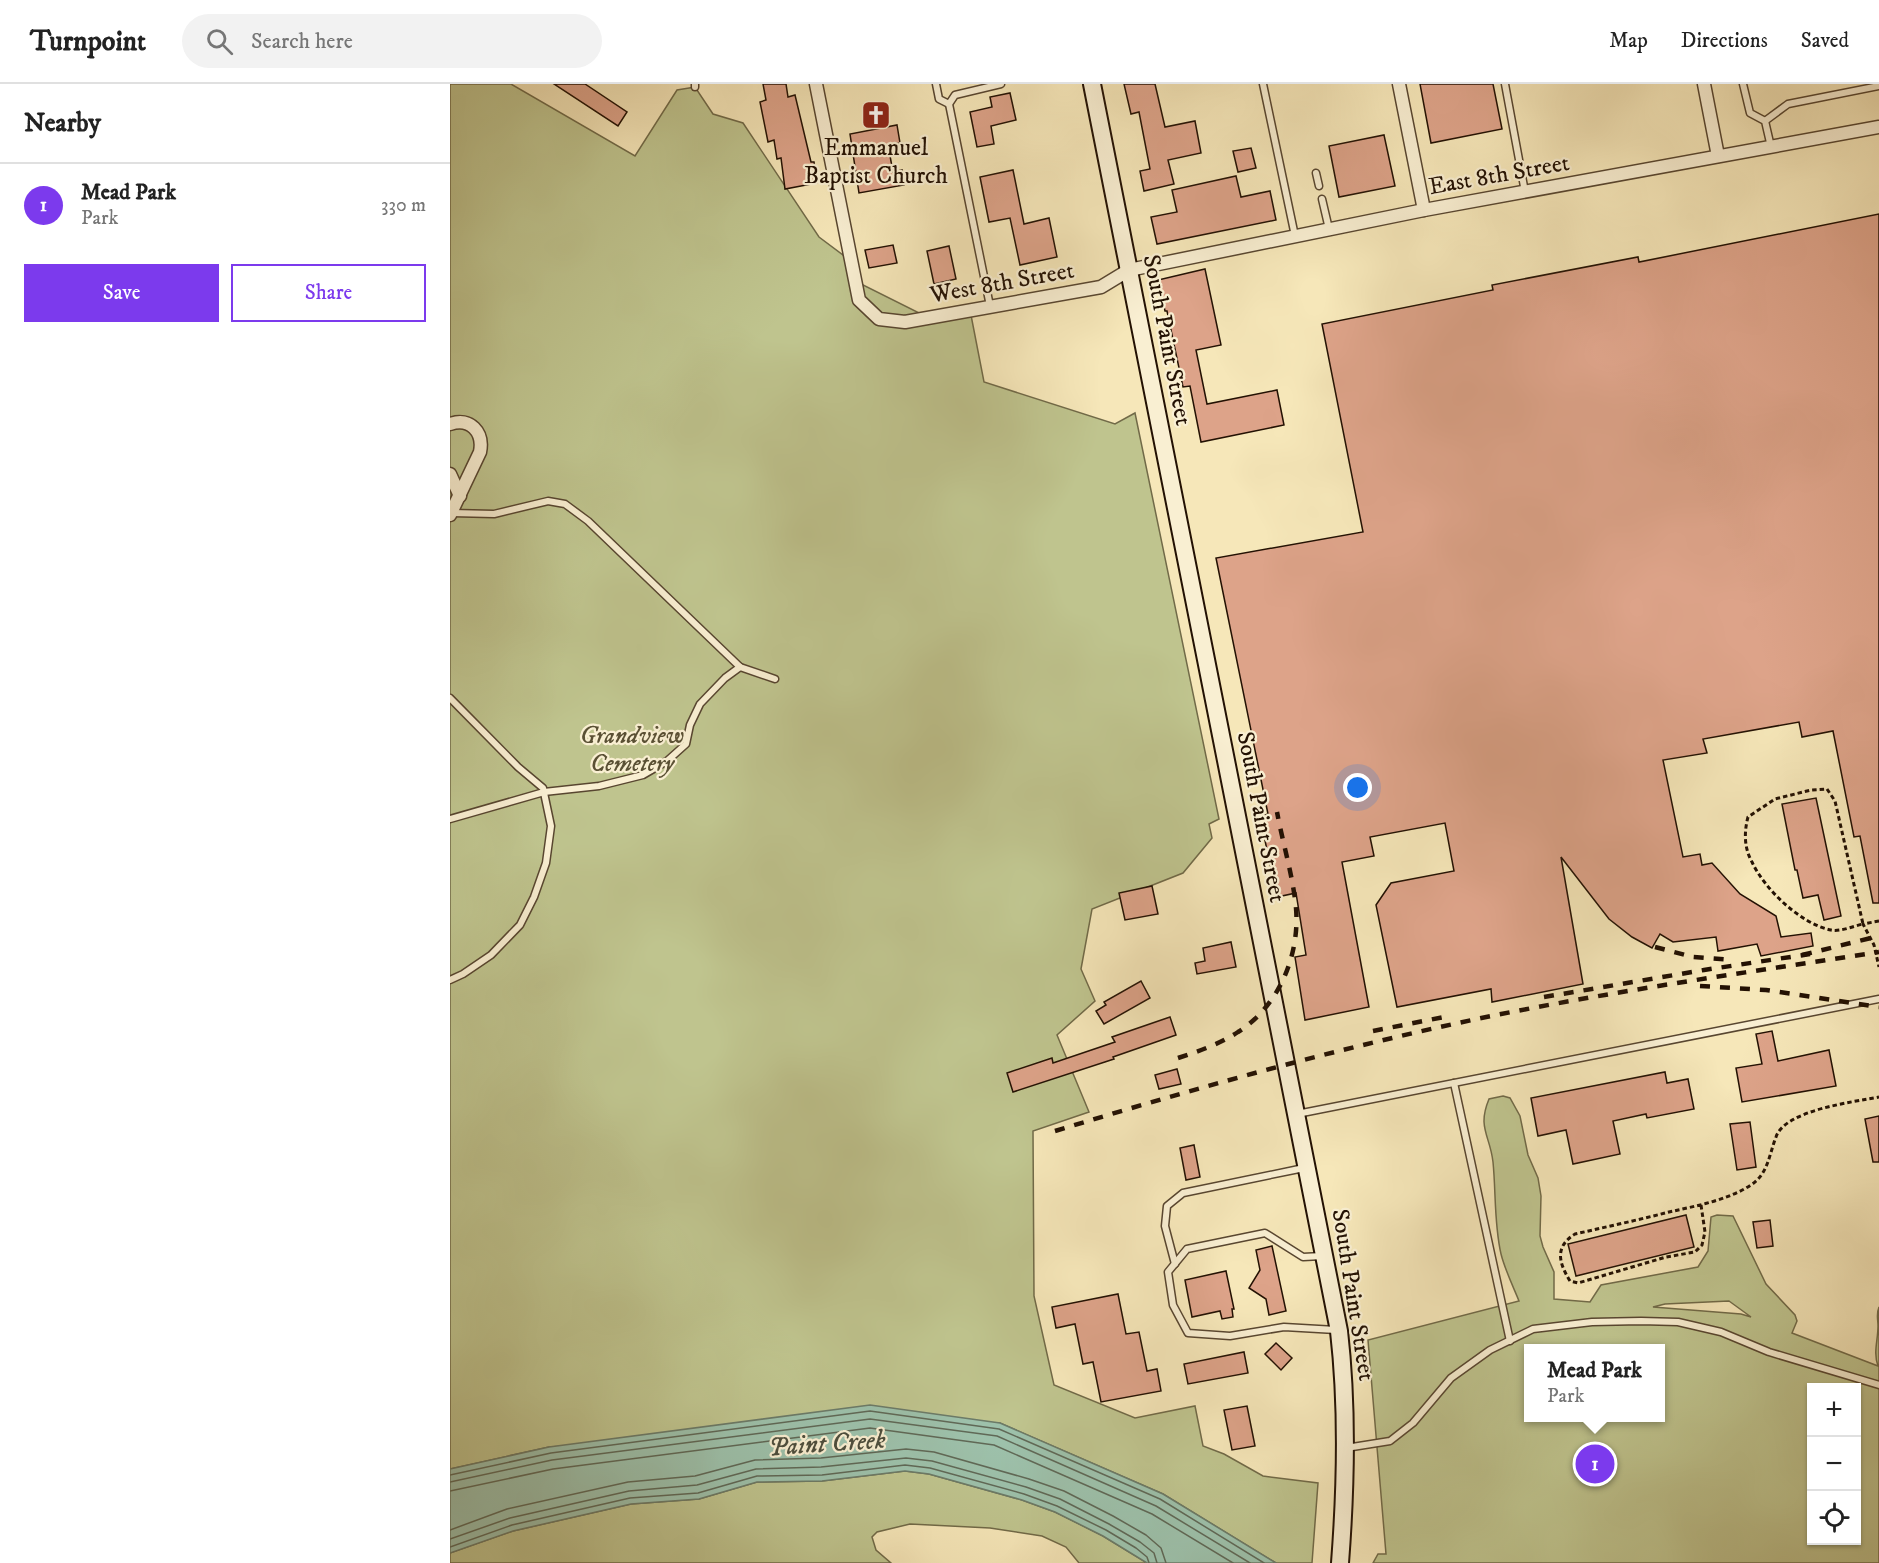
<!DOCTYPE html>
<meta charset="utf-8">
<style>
:root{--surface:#fff;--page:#f2f2f2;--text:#222;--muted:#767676;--line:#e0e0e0;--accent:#7c3aed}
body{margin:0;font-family:"IM FELL DW Pica",serif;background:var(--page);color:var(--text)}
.controls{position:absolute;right:18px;bottom:18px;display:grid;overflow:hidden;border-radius:0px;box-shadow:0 2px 4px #0004}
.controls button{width:54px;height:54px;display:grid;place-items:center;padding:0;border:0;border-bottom:2px solid var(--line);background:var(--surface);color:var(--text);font:30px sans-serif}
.you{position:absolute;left:908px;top:704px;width:21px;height:21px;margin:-15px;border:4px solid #fff;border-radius:50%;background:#1a73e8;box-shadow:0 0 0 9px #1a73e833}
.badge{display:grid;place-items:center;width:39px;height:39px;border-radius:50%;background:var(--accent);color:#fff;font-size:20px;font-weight:700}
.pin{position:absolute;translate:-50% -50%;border:3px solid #fff;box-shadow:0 2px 6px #0006}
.popup{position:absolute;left:1074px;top:1260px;width:141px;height:78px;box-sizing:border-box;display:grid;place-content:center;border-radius:0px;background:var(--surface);filter:drop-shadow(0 2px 4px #0005);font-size:20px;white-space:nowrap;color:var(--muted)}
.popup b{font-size:22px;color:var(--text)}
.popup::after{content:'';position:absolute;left:50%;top:100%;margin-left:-12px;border:12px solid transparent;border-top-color:var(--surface)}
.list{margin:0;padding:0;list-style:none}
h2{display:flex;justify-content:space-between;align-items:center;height:78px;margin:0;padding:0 24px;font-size:26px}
h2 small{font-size:20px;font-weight:400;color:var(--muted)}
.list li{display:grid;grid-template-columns:39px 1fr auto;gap:18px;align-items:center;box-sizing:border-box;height:84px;padding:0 24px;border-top:2px solid var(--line)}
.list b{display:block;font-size:22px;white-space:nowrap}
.list p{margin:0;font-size:20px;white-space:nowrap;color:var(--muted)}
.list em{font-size:20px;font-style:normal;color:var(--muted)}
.actions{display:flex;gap:12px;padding:18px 24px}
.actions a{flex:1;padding:14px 0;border:2px solid var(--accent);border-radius:0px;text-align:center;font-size:21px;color:var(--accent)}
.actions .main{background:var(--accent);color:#fff}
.icon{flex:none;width:33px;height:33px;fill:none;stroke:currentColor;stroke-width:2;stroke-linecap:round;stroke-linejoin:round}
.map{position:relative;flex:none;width:1429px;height:1479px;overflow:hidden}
header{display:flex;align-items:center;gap:36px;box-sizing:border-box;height:84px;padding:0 30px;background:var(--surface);border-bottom:2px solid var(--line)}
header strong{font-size:28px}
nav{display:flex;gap:33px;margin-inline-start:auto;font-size:21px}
.search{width:420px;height:54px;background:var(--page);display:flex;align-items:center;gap:15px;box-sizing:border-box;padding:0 21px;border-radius:33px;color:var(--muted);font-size:22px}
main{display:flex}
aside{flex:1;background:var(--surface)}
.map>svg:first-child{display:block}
</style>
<header>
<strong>Turnpoint</strong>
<div class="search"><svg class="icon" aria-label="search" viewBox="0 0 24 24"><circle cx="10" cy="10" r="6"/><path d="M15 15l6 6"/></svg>Search here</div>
<nav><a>Map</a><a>Directions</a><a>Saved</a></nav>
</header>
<main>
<aside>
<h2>Nearby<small></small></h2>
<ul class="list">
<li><span class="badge">1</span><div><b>Mead Park</b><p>Park</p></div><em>330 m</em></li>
</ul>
<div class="actions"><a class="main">Save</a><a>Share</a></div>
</aside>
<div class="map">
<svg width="1429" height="1479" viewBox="0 0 1429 1479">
<rect width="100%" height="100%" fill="#f6e7b9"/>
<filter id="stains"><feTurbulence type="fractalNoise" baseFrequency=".00333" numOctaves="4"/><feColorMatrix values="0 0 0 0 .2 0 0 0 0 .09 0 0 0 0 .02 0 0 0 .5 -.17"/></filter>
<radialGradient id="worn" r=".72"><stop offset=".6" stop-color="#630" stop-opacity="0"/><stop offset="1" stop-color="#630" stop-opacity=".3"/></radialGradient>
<!-- green -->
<g fill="#bfc48e" stroke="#716a48" stroke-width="1.5" fill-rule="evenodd">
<polygon points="0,0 61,0 185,72 227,6 245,3 263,30 293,39 369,153 401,177 405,197 479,234 520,226 534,298 665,340 685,329 769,735 759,740 762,754 733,789 642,825 631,885 645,917 607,951 639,1028 583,1047 584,1212 604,1301 685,1334 745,1322 753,1362 774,1370 813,1392 868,1399 862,1479 826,1479 713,1410 550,1339 99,1363 0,1385"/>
<path d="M1053,1012l7,2 10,18 8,39 10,23 3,18 -1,40 3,11 11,25v27l36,3 11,-17 97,-18 10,-16 3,-34 6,-2 16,1 33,68 29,31 2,6 -5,12 86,33c-5,-14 0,-25 0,-40 0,-7 -2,-12 1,-19v256h-506l5,-9h8l-18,-214 151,-39c-6,-15 -14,-31 -18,-47 -7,-30 -5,-62 -8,-92 -3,-27 -16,-34 -4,-63zM1279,1217l22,16 -10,-3 -88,-7 12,-3zM1079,1264h132v70h-132zM1362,1304h44v152h-44z"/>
<polygon points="455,1387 479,1390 572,1416 605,1428 653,1452 697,1479 629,1479 616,1463 592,1452 540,1444 460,1440 427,1448 422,1453 426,1466 441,1479 0,1479 0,1469 63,1447 181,1420 249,1415 307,1398 372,1397"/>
</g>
<!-- water -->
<polygon fill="#9dc1ab" stroke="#6c7b68" stroke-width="1.5" points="420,1321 550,1339 713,1410 826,1479 697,1479 653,1452 605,1428 572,1416 479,1390 455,1387 372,1397 307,1398 249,1415 181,1420 63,1447 0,1469 0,1385 99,1363"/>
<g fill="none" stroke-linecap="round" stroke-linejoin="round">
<!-- shore -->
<g stroke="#606957" stroke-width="1.5">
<polyline points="0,1391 101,1369 420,1327 549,1345 710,1415 814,1479"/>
<polyline points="0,1398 102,1376 420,1335 547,1352 706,1422 800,1479"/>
<polyline points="0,1407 103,1385 420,1344 544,1361 702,1430 783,1479"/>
<polyline points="0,1446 57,1425 178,1398 245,1392 305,1376 371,1374 456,1365 484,1368 579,1395 614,1407 663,1432 696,1451 711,1464 716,1479"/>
<polyline points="0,1455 60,1434 179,1407 247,1401 306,1385 371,1383 456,1374 482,1377 576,1403 610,1415 659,1440 690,1458 704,1469 707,1479"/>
<polyline points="0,1463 62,1441 180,1414 248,1409 307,1392 372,1391 455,1381 480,1384 574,1410 607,1422 656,1446 686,1464 697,1473 699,1479"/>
</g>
</g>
<!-- building -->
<g fill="#dda389" stroke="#231103" stroke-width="1.5">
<polygon points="104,0 135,0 177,28 168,42"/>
<polygon points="313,0 336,0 338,13 345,11 361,78 364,78 367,99 335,105 331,74 327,75 324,56 318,58 310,18 316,16"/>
<polygon points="674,0 705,0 715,43 745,37 751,69 718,76 724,100 694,107 690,87 700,85 689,28 681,30"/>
<polygon points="970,0 1043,0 1052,45 981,59"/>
<polygon points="560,9 566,36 541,42 544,60 527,63 520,28 542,23 540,13"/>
<polygon points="447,41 450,59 438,61 443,88 452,86 454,101 409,109 400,50"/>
<polygon points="934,51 945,102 889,113 879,62"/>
<polygon points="801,64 806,84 788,88 783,67"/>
<polygon points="563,86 574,140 599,134 607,173 570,181 560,134 539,138 530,93"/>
<polygon points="786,92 791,113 820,107 826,136 707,160 701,133 727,128 722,106"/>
<polygon points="1429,130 1429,819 1423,819 1410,752 1404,753 1383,647 1352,653 1349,638 1253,655 1257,669 1213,676 1233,773 1250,770 1252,781 1262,779 1290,810 1326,832 1331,853 1361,849 1363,862 1311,872 1307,860 1268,867 1266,853 1223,858 1210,850 1202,864 1182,853 1159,835 1111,773 1133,900 1042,918 1041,905 947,923 926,821 941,799 1004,787 995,739 920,753 924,772 892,778 919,923 855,936 845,873 856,871 846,809 827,813 810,733 818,730 766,474 913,448 872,240 1043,206 1042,201 1188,173 1189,178"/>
<polygon points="443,161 447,179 419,184 415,166"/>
<polygon points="499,162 506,195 484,200 477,167"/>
<polygon points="755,185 771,261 746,266 757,320 827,306 834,341 751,358 740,302 733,303 717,227 715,227 708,196"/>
<polygon points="1366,714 1391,832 1374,836 1368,811 1353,814 1347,786 1345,786 1332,720"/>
<polygon points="702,802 708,830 675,836 669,809"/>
<polygon points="781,858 786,883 747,890 745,879 755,877 753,864"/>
<polygon points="691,897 700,914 654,940 646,927 656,921 654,918"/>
<polygon points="720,933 726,951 663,973 664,975 563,1008 557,989 602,974 603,979 665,958 662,953"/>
<polygon points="1322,947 1328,977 1379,966 1386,1002 1292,1018 1286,984 1312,980 1306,950"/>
<polygon points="727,985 731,1000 709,1005 705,991"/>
<polygon points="1215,988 1217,999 1238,995 1244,1025 1197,1034 1196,1030 1163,1037 1170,1070 1123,1080 1116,1046 1088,1052 1081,1014"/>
<polygon points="1429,1032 1429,1078 1423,1078 1415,1035"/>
<polygon points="1300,1038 1306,1083 1287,1086 1280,1040"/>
<polygon points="744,1061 750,1093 736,1096 730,1064"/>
<polygon points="1236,1131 1244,1163 1126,1192 1118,1160"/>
<polygon points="1320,1136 1323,1162 1307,1164 1303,1138"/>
<polygon points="822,1162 836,1227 819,1231 816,1215 799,1204 810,1186 806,1166"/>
<polygon points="776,1187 784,1225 782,1225 783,1233 772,1235 770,1227 742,1233 735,1196"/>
<polygon points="668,1210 676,1250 689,1248 697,1287 707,1285 711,1307 651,1318 643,1278 633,1280 625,1240 606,1244 602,1223"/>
<polygon points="826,1259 842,1274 831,1286 815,1270"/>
<polygon points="794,1268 798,1289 738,1300 734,1280"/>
<polygon points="797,1322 805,1362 782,1366 774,1326"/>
</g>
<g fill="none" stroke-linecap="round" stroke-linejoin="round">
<!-- service casing -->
<g stroke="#584630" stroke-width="9">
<g id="service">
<polyline points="245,0 245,3"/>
<polyline points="486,0 489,15 499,20"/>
<polyline points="813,0 845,152"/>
<polyline points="1055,0 1075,108"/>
<polyline points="1293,0 1300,29 1315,37 1321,63"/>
<polyline points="1315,37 1338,20 1429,2"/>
<polyline points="866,89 869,102"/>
<polyline points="872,115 879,145"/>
<polyline points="540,222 499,20 505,11 551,0"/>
<polyline points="2,429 44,430 98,417 115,420 138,437 290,583 325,595"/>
<polyline points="0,614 68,683 93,704 101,742 96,779 84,813 70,841 41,871 13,890 0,896"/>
<polyline points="0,735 94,708 149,702 193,691 217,677 236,660 240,641 250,620 275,594 290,583"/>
<polyline points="1004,999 1060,1257"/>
<polyline points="847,1030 1429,915"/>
<polyline points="872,1172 853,1173 815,1149 737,1165 718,1188 723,1221 738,1249 780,1252 834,1243 886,1246"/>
<polyline points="725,1180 715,1142 717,1122 733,1109 854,1084"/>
<polyline points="896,1364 940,1357 963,1339 1001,1294 1040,1266 1083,1245 1142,1238 1191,1237 1228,1238 1271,1248 1319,1268 1429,1301"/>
</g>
</g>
<!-- minor casing -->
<g stroke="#584630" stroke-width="15">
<g id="minor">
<polyline points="366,0 409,216 429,235 455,238 651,203 679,186 974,126 1429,43"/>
<polyline points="949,0 974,126"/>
<polyline points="1254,0 1268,72"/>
<path d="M0,340c20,-7 34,8 30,28l-30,63"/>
<polyline points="0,390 10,412"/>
</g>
</g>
<!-- secondary casing -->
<g stroke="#231103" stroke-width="20">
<path id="secondary" d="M642,0l247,1247c9,78 7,154 1,232"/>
</g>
<!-- path -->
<g stroke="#231103" stroke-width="3" stroke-dasharray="4.5 3" stroke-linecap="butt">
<path d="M1377,705l8,12 28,123c-9,2 -23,8 -32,6 -30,-6 -66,-40 -79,-68 -8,-14 -8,-30 -4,-45l27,-18 36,-9z"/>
<polyline points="1429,837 1413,840 1424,861 1429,883"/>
<path d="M1251,1121l4,27 -3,13 -7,7 -29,5 -88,26 -8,-2c-11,-18 -16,-34 5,-47 31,-7 63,-14 94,-22 27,-6 59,-12 82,-27 17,-11 18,-30 25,-48 9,-27 77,-35 103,-40"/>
</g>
<!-- service -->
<use href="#service" stroke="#f9efd2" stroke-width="6"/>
<!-- minor -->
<use href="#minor" stroke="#f9efd2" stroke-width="12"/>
<!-- secondary -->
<use href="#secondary" stroke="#f9efd2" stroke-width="16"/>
<!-- rail -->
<g stroke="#231103" stroke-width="4.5" stroke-dasharray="10 10" stroke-linecap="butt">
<polyline points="1205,863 1243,873 1283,876"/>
<polyline points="1352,871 1429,852"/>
<polyline points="1250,902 1316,906 1429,923"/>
<polyline points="1094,913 1254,886 1360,870"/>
<polyline points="923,947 994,933"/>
<path d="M728,974c21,-7 42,-14 60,-26 41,-26 62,-77 58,-124 -3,-32 -13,-64 -19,-96"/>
<path d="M605,1047c138,-42 276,-81 417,-111 134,-28 271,-47 407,-68"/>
</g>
</g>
<!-- icons -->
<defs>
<g id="church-square" transform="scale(1.5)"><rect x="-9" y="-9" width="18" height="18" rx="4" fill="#8f2418" stroke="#f9efd2"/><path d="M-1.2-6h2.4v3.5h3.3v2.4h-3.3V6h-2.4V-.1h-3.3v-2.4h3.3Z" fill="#fff"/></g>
</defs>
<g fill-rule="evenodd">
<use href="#church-square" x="426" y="31"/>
</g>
<g text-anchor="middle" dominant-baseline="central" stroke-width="4.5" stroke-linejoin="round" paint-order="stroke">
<!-- poi labels -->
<g font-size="24" fill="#231103" stroke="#f9efd2">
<text x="426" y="64">Emmanuel<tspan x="426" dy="28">Baptist Church</tspan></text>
</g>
<!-- street labels -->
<g font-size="24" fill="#231103" stroke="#f9efd2">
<text transform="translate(1049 91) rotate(-10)">East 8th Street</text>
<text transform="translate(552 199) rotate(-10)">West 8th Street</text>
<text transform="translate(717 256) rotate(79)">South Paint Street</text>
<text transform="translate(811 733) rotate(79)">South Paint Street</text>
<text transform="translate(903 1211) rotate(81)">South Paint Street</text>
</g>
<!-- park labels -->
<g font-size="24" font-style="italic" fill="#5a5034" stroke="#f9efd2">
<text x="182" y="652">Grandview<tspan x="182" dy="28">Cemetery</tspan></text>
</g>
<!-- water labels -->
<g font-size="26" font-style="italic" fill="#4e4f3e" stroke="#f9efd2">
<text transform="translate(377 1360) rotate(-4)">Paint Creek</text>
</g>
</g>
<rect width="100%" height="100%" filter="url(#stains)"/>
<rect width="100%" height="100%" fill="url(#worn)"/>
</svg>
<div class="controls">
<button>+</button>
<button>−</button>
<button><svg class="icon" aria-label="locate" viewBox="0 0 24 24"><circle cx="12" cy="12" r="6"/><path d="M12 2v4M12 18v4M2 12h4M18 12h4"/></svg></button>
</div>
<div class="you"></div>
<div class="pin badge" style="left:1145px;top:1380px">1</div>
<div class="popup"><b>Mead Park</b>Park</div>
</div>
</main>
